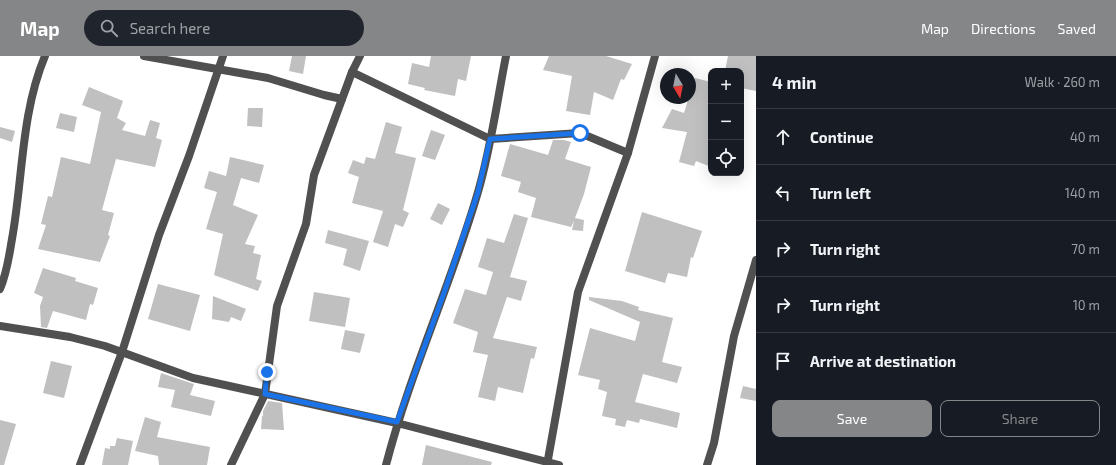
<!DOCTYPE html>
<meta charset="utf-8">
<style>
:root{--surface:#171b24;--page:#20242c;--text:#f1f3f6;--muted:#9ea1a6;--line:#363941;--accent:#858687}
body{margin:0;font-family:"Exo 2",sans-serif;background:var(--page);color:var(--text)}
.controls{position:absolute;right:12px;top:12px;display:grid;overflow:hidden;border-radius:8px;box-shadow:0 4px 16px #0002}
.controls button{width:36px;height:36px;display:grid;place-items:center;padding:0;border:0;border-bottom:1px solid var(--line);background:var(--surface);color:var(--text);font:20px sans-serif}
.compass{position:absolute;left:660px;top:12px;width:36px;height:36px;border-radius:50%;background:var(--surface);box-shadow:0 4px 16px #0002;rotate:170deg}
.stop{position:absolute;width:12px;height:12px;margin:-9px;border:3px solid #1a73e8;border-radius:50%;background:#fff}
.stop.end{background:#1a73e8;border-color:#fff;box-shadow:0 1px 4px #0008}
.list{margin:0;padding:0;list-style:none}
h2{display:flex;justify-content:space-between;align-items:center;height:52px;margin:0;padding:0 16px;font-size:17px}
h2 small{font-size:13px;font-weight:400;color:var(--muted)}
.list li{display:grid;grid-template-columns:26px 1fr auto;gap:12px;align-items:center;box-sizing:border-box;height:56px;padding:0 16px;border-top:1px solid var(--line)}
.list b{display:block;font-size:15px;white-space:nowrap}
.list em{font-size:13px;font-style:normal;color:var(--muted)}
.actions{display:flex;gap:8px;padding:12px 16px}
.actions a{flex:1;padding:9px 0;border:1px solid var(--accent);border-radius:8px;text-align:center;font-size:14px;color:var(--accent)}
.actions .main{background:var(--accent);color:#fff}
.icon{flex:none;width:22px;height:22px;fill:none;stroke:currentColor;stroke-width:2;stroke-linecap:round;stroke-linejoin:round}
.map{position:relative;flex:none;width:756px;height:409px;overflow:hidden}
header{display:flex;align-items:center;gap:24px;box-sizing:border-box;height:56px;padding:0 20px;background:var(--accent);color:#fff}
header strong{font-size:19px}
nav{display:flex;gap:22px;margin-inline-start:auto;font-size:14px}
.search{width:280px;height:36px;background:var(--page);display:flex;align-items:center;gap:10px;box-sizing:border-box;padding:0 14px;border-radius:22px;color:var(--muted);font-size:15px}
main{display:flex}
aside{flex:1;background:var(--surface)}
.map>svg:first-child{display:block}
</style>
<header>
<strong>Map</strong>
<div class="search"><svg class="icon" aria-label="search" viewBox="0 0 24 24"><circle cx="10" cy="10" r="6"/><path d="M15 15l6 6"/></svg>Search here</div>
<nav><a>Map</a><a>Directions</a><a>Saved</a></nav>
</header>
<main>
<div class="map">
<svg width="756" height="409" viewBox="0 0 756 409">
<rect width="100%" height="100%" fill="#fff"/>
<!-- building -->
<g fill="#c0c0c0">
<polygon points="292,0 306,0 303,18 289,15"/>
<polygon points="431,0 471,0 466,25 458,23 455,40 424,34 425,32 408,28 412,7 429,11"/>
<polygon points="549,0 606,0 632,8 624,24 621,23 613,44 594,36 590,59 566,55 572,20 543,14"/>
<polygon points="728,0 756,0 756,35 741,32 741,15 725,15"/>
<polygon points="695,22 711,26 711,111 696,105 694,110 679,106 687,76 662,72 672,53 684,57"/>
<polygon points="89,31 123,45 117,62 126,67 122,74 145,80 150,64 160,67 156,82 162,84 155,111 116,103 102,154 114,157 108,179 110,180 100,206 38,193 46,169 41,168 48,140 52,141 61,101 90,108 101,56 82,49"/>
<polygon points="248,52 263,52 262,71 247,70"/>
<polygon points="60,57 77,61 74,76 56,72"/>
<polygon points="386,66 402,71 395,97 416,102 403,154 409,157 403,171 395,168 388,191 373,186 383,155 352,147 359,121 348,117 353,104 364,108 366,101 375,103"/>
<polygon points="0,71 15,75 12,86 0,82"/>
<polygon points="431,74 445,79 435,104 422,100"/>
<polygon points="553,84 564,84 571,86 565,103 591,111 584,138 575,162 584,164 583,175 572,174 574,165 571,171 531,161 536,142 518,136 521,126 501,120 510,88 548,99"/>
<polygon points="230,101 264,109 259,127 241,122 233,149 258,159 245,188 255,190 253,197 261,199 256,223 262,225 258,235 214,219 223,178 206,173 217,136 204,132 209,115 226,120"/>
<polygon points="438,147 450,153 442,169 430,163"/>
<polygon points="642,156 702,175 693,202 691,201 687,221 668,217 665,227 625,215"/>
<polygon points="514,158 528,162 510,221 527,225 521,245 507,241 493,282 537,291 534,303 531,302 523,337 498,331 495,345 478,341 488,299 473,296 478,276 453,267 465,233 486,239 493,216 478,211 487,182 504,187"/>
<polygon points="328,174 369,185 360,215 343,209 347,193 325,187"/>
<polygon points="43,212 76,222 75,225 98,232 93,249 90,248 86,264 53,255 47,272 41,271 40,250 43,241 34,237"/>
<polygon points="158,228 200,239 190,275 148,263"/>
<polygon points="314,236 350,242 345,271 309,265"/>
<polygon points="213,240 246,253 241,265 231,261 229,266 212,263"/>
<polygon points="589,241 622,245 639,251 638,254 673,262 662,306 682,311 677,327 643,318 635,346 680,357 677,372 640,363 639,367 627,364 625,371 615,369 616,363 602,360 607,336 598,333 600,324 578,319 590,272 635,285 640,266 589,244"/>
<polygon points="345,274 365,278 360,297 341,293"/>
<polygon points="51,305 72,310 64,342 43,337"/>
<polygon points="161,317 194,328 190,339 215,345 211,360 171,351 175,334 158,331"/>
<polygon points="743,330 756,333 756,345 740,342"/>
<polygon points="268,345 282,347 284,374 261,373 262,360 263,360 263,355"/>
<polygon points="145,361 161,366 157,381 210,391 207,409 159,409 158,400 135,395"/>
<polygon points="0,364 16,368 4,409 0,409"/>
<polygon points="117,382 133,385 128,409 102,409 105,392 110,393 110,390 115,390"/>
<polygon points="426,389 492,406 491,409 422,409"/>
</g>
<g fill="none" stroke-linecap="round" stroke-linejoin="round">
<!-- minor -->
<g stroke="#505050" stroke-width="8">
<polyline points="144,0 268,22 324,39 342,43"/>
<polyline points="352,16 490,83 580,77 628,97"/>
<path d="M0,233c7,-16 9,-33 12,-50 11,-61 9,-126 33,-183"/>
<polyline points="0,270 70,281 105,290 193,322 397,367 559,409"/>
<polyline points="80,409 122,296 159,179 189,100 223,0"/>
<polyline points="231,409 265,338 277,250 306,168 314,119 352,16 360,0"/>
<path d="M386,409c24,-93 65,-180 92,-273 13,-44 19,-91 28,-136"/>
<polyline points="547,409 578,236 628,97 655,0"/>
<polyline points="707,409 714,387 734,280 756,204"/>
</g>
</g>
<g fill="none" stroke-linecap="round" stroke-linejoin="round">
<!-- route -->
<polyline stroke="#1a73e8" stroke-width="5" points="267,316 265,338 397,366 445,234 478,136 490,83 580,77"/>
</g>
</svg>
<div class="controls">
<button>+</button>
<button>−</button>
<button><svg class="icon" aria-label="locate" viewBox="0 0 24 24"><circle cx="12" cy="12" r="6"/><path d="M12 2v4M12 18v4M2 12h4M18 12h4"/></svg></button>
</div>
<svg class="compass" viewBox="-18 -18 36 36"><path d="M0-13l5 13h-10z" fill="#e53935"/><path d="M0 13l5-13h-10z" fill="#9ea1a6"/></svg>
<div class="stop" style="left:580px;top:77px"></div>
<div class="stop end" style="left:267px;top:316px"></div>
</div>
<aside>
<h2>4 min<small>Walk · 260 m</small></h2>
<ul class="list">
<li><svg class="icon" aria-label="ahead" viewBox="0 0 24 24"><path d="M12 20V5M6 11l6-6 6 6"/></svg><div><b>Continue</b></div><em>40 m</em></li>
<li><svg class="icon" aria-label="left" viewBox="0 0 24 24"><path d="M17 20v-9H6M10 6l-5 5 5 5"/></svg><div><b>Turn left</b></div><em>140 m</em></li>
<li><svg class="icon" aria-label="right" viewBox="0 0 24 24"><path d="M7 20v-9h11M14 6l5 5-5 5"/></svg><div><b>Turn right</b></div><em>70 m</em></li>
<li><svg class="icon" aria-label="right" viewBox="0 0 24 24"><path d="M7 20v-9h11M14 6l5 5-5 5"/></svg><div><b>Turn right</b></div><em>10 m</em></li>
<li><svg class="icon" aria-label="arrive" viewBox="0 0 24 24"><path d="M6 21V4h12l-3 4 3 4H6"/></svg><div><b>Arrive at destination</b></div></li>
</ul>
<div class="actions"><a class="main">Save</a><a>Share</a></div>
</aside>
</main>
